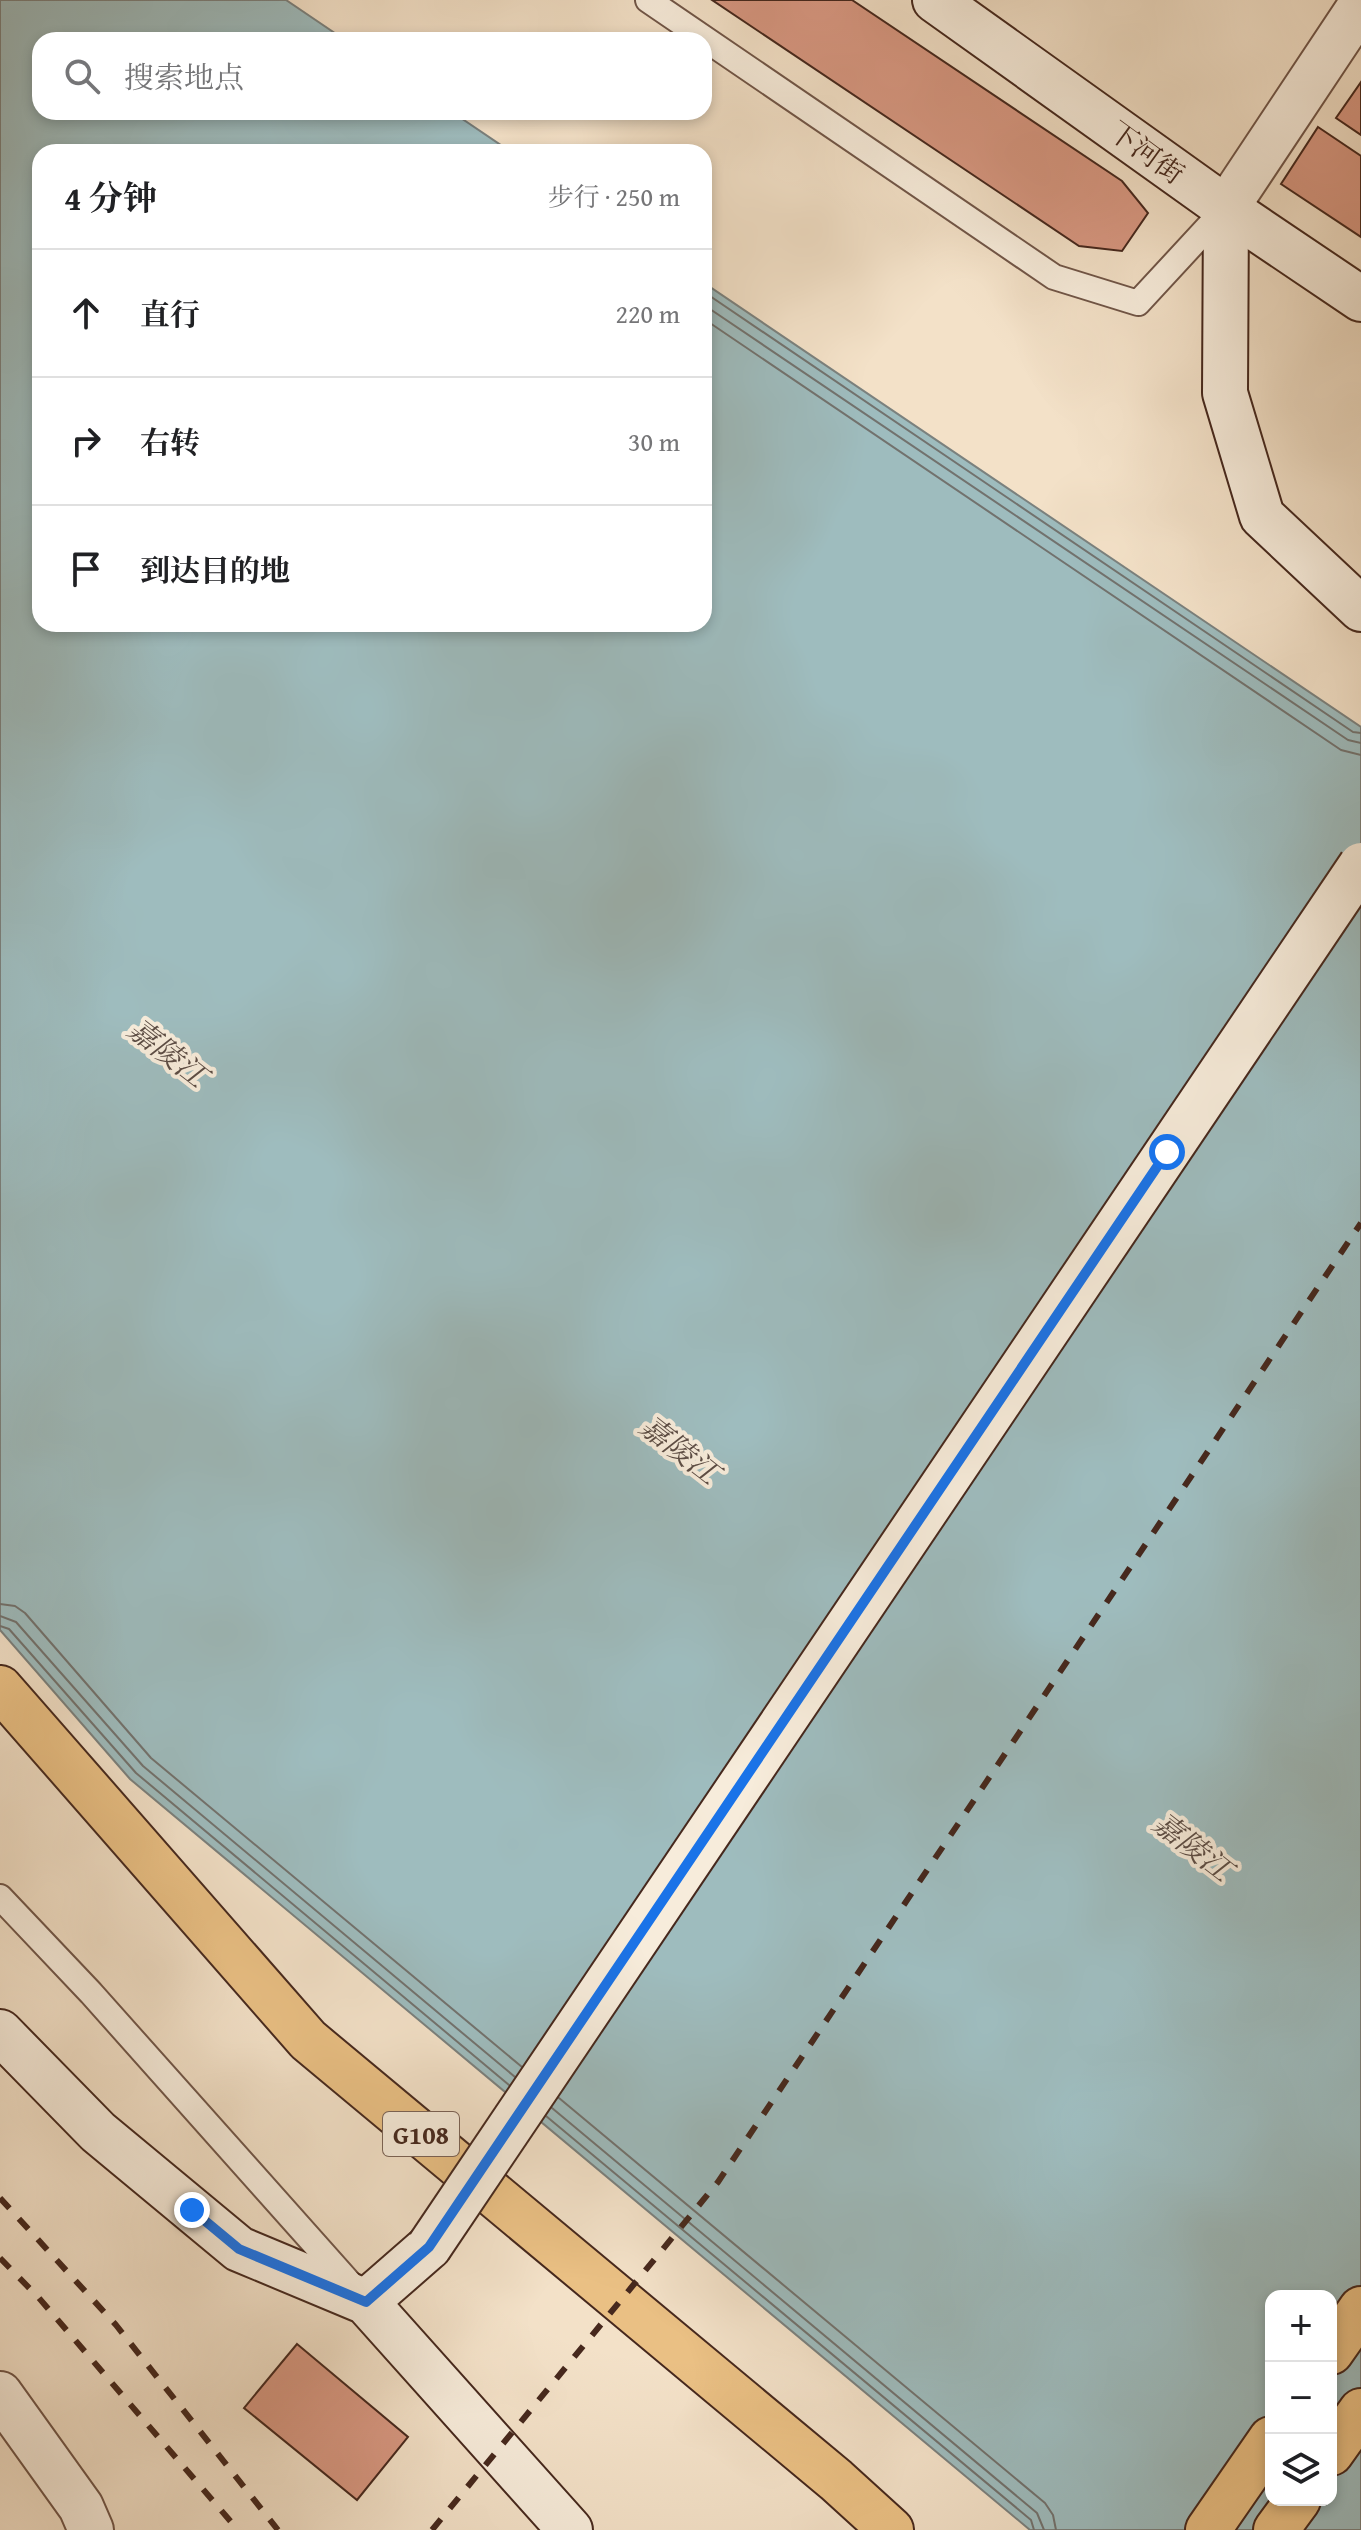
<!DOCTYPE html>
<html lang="zh">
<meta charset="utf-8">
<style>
:root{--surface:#fff;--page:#f6f6f6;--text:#202124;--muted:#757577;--line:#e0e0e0}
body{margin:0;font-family:"Gentium Book Plus","Noto Serif SC",serif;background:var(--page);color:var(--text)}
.controls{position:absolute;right:24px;bottom:24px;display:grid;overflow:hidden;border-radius:16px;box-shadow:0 4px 12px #0003}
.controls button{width:72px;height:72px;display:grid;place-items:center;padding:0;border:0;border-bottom:2px solid var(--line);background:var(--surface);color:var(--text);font:40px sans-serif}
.stop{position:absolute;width:24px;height:24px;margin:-18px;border:6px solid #1a73e8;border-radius:50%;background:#fff}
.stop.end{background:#1a73e8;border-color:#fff;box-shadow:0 2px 8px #0008}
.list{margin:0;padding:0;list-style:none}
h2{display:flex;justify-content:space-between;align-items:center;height:104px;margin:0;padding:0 32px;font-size:34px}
h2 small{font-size:26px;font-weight:400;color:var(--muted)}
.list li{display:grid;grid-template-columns:52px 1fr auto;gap:24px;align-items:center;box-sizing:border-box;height:128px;padding:0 32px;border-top:2px solid var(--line)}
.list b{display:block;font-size:30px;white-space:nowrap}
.list em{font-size:26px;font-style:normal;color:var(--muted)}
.icon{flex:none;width:44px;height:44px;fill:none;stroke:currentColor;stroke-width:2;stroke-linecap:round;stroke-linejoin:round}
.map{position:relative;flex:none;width:1361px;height:2530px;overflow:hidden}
.search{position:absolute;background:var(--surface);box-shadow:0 4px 12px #0003;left:32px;top:32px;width:680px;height:88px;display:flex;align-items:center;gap:20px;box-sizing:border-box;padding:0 28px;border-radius:24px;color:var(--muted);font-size:30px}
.panel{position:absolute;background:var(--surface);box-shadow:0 4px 12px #0003;left:32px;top:144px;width:680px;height:488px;border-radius:24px}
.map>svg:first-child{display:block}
</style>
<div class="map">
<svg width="1361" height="2530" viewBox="0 0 1361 2530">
<rect width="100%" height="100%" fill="#f3e1c8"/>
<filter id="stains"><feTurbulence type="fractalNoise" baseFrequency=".0025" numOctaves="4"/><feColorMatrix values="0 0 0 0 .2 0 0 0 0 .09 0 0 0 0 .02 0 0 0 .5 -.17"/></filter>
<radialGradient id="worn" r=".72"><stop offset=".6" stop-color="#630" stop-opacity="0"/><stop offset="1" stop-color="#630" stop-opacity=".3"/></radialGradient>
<!-- water -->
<path fill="#9ebcbe" stroke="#7b817e" stroke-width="2" fill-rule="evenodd" d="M0,0h286l59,40h-305v72h412l59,40h-471v472h664v-341l657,444v1803h-331l-900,-751 -130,-149zM1271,2296h60v204h-60z"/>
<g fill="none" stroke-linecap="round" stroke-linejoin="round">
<!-- shore -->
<g stroke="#72726e" stroke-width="2">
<polyline points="704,292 1353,732 1361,733"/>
<polyline points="704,305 1348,740 1361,743"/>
<polyline points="704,319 1341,750 1361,755"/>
<polyline points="0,1604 15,1606 25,1613 151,1758 522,2067"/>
<polyline points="0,1616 16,1622 143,1766 515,2077"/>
<polyline points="0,1626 9,1629 136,1773 509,2085"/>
<polyline points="559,2098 1045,2503 1053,2515 1056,2530"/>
<polyline points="552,2108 1037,2513 1044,2530"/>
<polyline points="546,2116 1031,2520 1034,2530"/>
</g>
</g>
<!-- building -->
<g fill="#d79781" stroke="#46281d" stroke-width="2">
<polygon points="712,0 852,0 1122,181 1148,213 1122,251 1079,246"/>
<polygon points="1361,82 1361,135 1336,118"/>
<polygon points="1318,127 1361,156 1361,237 1281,184"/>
<polygon points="297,2344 408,2437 357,2500 244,2408"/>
</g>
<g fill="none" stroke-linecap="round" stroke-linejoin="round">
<!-- lane casing -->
<g stroke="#715648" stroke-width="28">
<g id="lane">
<polyline points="648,0 1054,277 1138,303 1224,210"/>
<polyline points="0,1897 91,1993 353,2287"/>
</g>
</g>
<!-- street casing -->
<g stroke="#715648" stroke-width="48">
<g id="street">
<polyline points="1226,208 1361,5"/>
<polyline points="0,2394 81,2507 91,2530"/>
</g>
</g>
<!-- secondary casing -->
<g stroke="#46281d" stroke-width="48">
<g id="secondary">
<polyline points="935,0 1226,208 1361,299"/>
<polyline points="1226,208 1225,393 1262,516 1361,609"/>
<polyline points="0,2032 98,2132 239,2249 366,2302 570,2530"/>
<polyline points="366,2302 429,2247"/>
</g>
</g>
<!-- primary casing -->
<g stroke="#46281d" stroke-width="48">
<g id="primary">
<polyline points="1331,2352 1361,2309"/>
<polyline points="1331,2453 1361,2411"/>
<polyline points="1208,2530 1271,2439"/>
<polyline points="1276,2530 1298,2500"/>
</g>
</g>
<!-- highway casing -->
<g stroke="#46281d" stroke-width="48">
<polyline id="highway" points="0,1688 308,2040 836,2480 891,2530"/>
</g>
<!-- lane -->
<use href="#lane" stroke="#f7ecdb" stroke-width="24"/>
<!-- street -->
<use href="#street" stroke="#f7ecdb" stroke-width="44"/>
<!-- secondary -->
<use href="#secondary" stroke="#f7ecdb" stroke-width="44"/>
<!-- primary -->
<use href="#primary" stroke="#eac084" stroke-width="44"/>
<!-- highway -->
<use href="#highway" stroke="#eac084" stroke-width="44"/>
<!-- rail -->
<g stroke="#46281d" stroke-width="6" stroke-dasharray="14 14" stroke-linecap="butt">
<polyline points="0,2198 116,2325 278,2530"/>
<polyline points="0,2258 39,2298 238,2530"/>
<polyline points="432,2530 718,2182 1361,1223"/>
</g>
<!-- secondary-bridge casing -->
<g stroke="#46281d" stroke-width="48" stroke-linecap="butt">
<polyline id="secondary-bridge" points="429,2247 1361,865"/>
</g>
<!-- secondary-bridge -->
<use href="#secondary-bridge" stroke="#f7ecdb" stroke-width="44"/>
</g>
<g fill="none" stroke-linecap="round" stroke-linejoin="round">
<!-- route -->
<polyline stroke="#1a73e8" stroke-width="10" points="192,2210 239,2249 366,2302 429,2247 1167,1152"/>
</g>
<g text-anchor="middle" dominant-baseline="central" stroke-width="8" stroke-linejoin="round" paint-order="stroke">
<!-- shield labels -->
<rect fill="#f7ecdb" stroke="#7b6356" stroke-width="2" x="383" y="2112" width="76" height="44" rx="6"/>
<g font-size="26" font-weight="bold" fill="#46281d">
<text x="421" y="2134">G108</text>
</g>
<!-- street labels -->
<g font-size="28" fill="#46281d" stroke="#f7ecdb">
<text transform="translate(1147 152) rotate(36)">下河街</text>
</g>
<!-- water labels -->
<g font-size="30" font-style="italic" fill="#5c4d45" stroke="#f7ecdb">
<text transform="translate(168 1052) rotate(38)">嘉陵江</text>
<text transform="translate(680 1449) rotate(38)">嘉陵江</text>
<text transform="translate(1193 1846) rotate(38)">嘉陵江</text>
</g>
</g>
<rect width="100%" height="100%" filter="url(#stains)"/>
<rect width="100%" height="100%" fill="url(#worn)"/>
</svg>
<div class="controls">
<button>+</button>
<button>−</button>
<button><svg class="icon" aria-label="layers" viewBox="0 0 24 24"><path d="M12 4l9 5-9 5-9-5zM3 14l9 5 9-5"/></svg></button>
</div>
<div class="stop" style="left:1167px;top:1152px"></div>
<div class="stop end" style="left:192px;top:2210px"></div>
<div class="search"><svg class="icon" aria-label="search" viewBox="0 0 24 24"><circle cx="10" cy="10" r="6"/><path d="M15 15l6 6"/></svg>搜索地点</div>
<section class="panel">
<h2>4 分钟<small>步行 · 250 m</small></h2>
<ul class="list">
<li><svg class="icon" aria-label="ahead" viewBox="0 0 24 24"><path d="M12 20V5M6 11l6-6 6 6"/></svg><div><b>直行</b></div><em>220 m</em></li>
<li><svg class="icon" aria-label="right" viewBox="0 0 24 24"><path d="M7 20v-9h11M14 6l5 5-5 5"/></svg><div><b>右转</b></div><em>30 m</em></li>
<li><svg class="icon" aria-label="arrive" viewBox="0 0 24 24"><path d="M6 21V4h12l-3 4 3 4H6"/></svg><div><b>到达目的地</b></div></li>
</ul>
</section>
</div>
